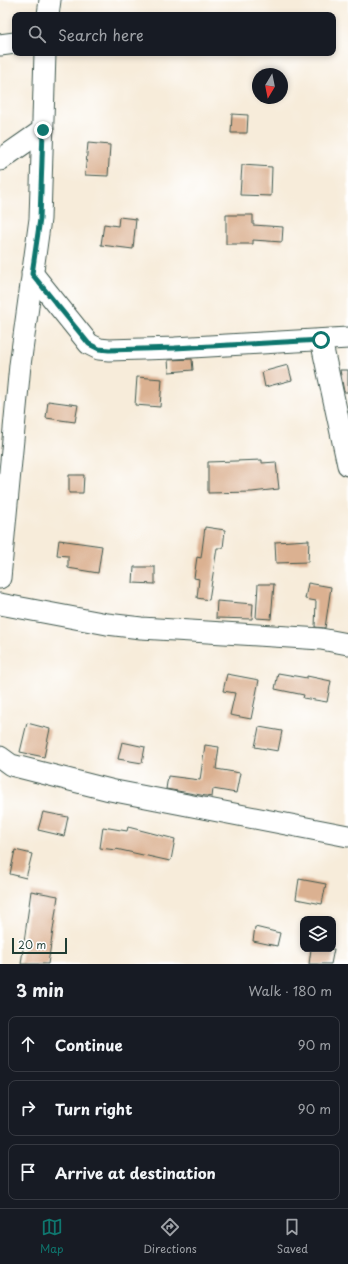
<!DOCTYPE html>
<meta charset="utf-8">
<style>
:root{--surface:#171b24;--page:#242831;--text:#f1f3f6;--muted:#9ea1a6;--line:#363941;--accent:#0f766e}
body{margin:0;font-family:"Playpen Sans",sans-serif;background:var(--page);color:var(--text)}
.controls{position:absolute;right:12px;bottom:12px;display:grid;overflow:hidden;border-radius:8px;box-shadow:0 2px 6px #0003}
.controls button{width:36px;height:36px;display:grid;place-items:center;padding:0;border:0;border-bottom:1px solid var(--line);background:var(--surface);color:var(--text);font:20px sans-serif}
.compass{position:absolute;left:252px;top:68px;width:36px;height:36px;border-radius:50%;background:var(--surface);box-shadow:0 2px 6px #0003;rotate:190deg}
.scale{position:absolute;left:12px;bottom:10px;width:55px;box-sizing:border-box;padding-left:4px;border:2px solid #1f3d34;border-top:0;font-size:11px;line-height:14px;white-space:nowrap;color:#1f3d34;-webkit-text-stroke:3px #fff;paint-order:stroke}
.stop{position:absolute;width:12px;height:12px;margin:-9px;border:3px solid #0f766e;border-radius:50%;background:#fff}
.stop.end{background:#0f766e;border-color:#fff;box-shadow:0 1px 4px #0008}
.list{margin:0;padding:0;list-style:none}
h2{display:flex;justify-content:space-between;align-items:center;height:52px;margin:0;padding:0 16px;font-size:17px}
h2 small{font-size:13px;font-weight:400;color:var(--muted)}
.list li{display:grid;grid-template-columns:26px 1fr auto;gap:12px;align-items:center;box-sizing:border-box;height:56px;margin:0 8px 8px;padding:0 8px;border:1px solid var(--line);border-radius:8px}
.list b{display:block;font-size:15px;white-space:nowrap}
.list em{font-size:13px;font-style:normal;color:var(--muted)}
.icon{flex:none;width:22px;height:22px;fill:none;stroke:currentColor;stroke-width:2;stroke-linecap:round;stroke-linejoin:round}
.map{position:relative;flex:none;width:348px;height:964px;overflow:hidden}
.search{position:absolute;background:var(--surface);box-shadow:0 2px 6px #0003;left:12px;right:12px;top:12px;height:44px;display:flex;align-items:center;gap:10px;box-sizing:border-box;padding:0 14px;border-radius:8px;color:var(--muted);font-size:15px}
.sheet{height:244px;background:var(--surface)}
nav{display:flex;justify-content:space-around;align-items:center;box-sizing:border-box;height:56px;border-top:1px solid var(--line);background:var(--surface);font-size:11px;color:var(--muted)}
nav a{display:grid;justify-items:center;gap:2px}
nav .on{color:var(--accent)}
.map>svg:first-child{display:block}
</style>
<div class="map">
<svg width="348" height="964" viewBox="0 0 348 964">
<rect width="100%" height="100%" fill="#fff"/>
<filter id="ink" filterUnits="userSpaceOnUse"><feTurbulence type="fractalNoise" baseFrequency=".025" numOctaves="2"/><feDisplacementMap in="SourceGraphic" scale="8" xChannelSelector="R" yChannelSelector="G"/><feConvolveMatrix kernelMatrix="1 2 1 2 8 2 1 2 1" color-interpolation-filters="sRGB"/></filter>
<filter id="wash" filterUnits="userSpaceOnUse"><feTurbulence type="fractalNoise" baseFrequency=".012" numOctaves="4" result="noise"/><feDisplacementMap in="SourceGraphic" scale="16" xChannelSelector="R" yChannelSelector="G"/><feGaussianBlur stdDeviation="0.9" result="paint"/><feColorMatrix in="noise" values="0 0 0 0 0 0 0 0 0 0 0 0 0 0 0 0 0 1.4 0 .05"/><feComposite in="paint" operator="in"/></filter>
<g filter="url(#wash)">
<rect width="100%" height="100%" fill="#f7ecda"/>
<g id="blocks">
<!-- building -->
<g fill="#dbb191">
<polygon points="232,114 248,115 247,133 231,133"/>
<polygon points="88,143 110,145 108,176 85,175"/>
<polygon points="242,165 272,167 271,196 240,195"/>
<polygon points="226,215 253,215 253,225 283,227 282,242 253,240 253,244 226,244"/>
<polygon points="119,217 136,219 133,249 101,245 104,224 118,226"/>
<polygon points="192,359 193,370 169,372 168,360"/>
<polygon points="288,365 292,380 265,387 262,372"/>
<polygon points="340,370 348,370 348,392 344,392"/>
<polygon points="137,377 162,379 160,407 135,405"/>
<polygon points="48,401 78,405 75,422 46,418"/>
<polygon points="262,460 262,463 276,462 279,489 252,492 208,493 208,462"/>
<polygon points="69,475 84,475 83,493 69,493"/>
<polygon points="205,527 225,530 223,548 217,548 209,600 197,598 199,579 194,578 197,557 201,558"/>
<polygon points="59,540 102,546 98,573 68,568 68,556 57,555"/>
<polygon points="309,540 308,562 276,563 275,542"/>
<polygon points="134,567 155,567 155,584 133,583"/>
<polygon points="308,583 331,587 325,628 315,627 316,601 305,599"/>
<polygon points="258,584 274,584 271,619 256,618"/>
<polygon points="217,601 253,604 252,619 216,618"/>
<polygon points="278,673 307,678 307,676 331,681 327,702 303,698 304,695 275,689"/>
<polygon points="227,674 259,680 251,719 230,715 235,693 223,691"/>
<polygon points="27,723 50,729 44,757 20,752"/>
<polygon points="259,727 282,731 278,751 255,747"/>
<polygon points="122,742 145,747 142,763 118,759"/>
<polygon points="205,745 219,747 216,769 240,773 236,793 213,789 212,797 166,789 168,776 200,780"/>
<polygon points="43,812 68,817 64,836 38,830"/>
<polygon points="103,827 127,831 128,827 175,839 171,860 170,861 116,849 116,850 100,848"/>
<polygon points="15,850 32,854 26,878 10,874"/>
<polygon points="299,879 326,884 322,904 296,899"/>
<polygon points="31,891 58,896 48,964 21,964"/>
<polygon points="255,927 280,933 277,946 253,941"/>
<polygon points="311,949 334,949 331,964 309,964"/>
</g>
</g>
</g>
<g filter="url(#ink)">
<use href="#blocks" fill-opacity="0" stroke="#3f574d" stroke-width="1"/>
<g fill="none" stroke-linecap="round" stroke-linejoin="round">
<!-- street casing -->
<g stroke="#3f574d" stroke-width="23">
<g id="street">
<polyline points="48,15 50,0"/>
<polyline points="0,45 15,43"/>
<polyline points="0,160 43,130"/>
<polyline points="32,273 89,344 99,349 109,350 175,348 348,338"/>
<polyline points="321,340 348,465"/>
<polyline points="0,578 20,365 40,219 45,53"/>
<polyline points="0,604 107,624 141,628 321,639 348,644"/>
<polyline points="0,757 11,765 110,790 348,836"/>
</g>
</g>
<!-- street -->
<use href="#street" stroke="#fff" stroke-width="21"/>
</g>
</g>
<g fill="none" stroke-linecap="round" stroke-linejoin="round" filter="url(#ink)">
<!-- route -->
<polyline stroke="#0f766e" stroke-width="5" points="43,130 40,219 32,274 89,344 99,349 109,350 175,348 321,340"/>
</g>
</svg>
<div class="controls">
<button><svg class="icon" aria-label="layers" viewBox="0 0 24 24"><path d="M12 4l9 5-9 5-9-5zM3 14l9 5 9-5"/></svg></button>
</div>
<svg class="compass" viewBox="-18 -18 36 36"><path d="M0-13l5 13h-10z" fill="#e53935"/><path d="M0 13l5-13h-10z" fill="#9ea1a6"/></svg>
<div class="scale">20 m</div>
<div class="stop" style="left:321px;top:340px"></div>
<div class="stop end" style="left:43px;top:130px"></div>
<div class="search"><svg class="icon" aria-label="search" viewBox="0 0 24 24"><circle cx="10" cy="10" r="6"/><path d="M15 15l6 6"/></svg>Search here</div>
</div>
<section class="sheet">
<h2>3 min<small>Walk · 180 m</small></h2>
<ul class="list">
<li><svg class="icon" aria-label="ahead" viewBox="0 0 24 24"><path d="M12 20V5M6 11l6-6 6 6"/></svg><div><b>Continue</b></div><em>90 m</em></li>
<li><svg class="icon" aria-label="right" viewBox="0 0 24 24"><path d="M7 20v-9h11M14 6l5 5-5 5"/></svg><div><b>Turn right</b></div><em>90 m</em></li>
<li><svg class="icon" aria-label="arrive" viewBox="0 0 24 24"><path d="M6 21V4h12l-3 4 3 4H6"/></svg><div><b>Arrive at destination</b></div></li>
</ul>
</section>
<nav>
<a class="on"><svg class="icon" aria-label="map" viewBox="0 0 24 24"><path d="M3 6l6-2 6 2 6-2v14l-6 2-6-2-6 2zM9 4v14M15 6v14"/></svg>Map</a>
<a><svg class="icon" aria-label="directions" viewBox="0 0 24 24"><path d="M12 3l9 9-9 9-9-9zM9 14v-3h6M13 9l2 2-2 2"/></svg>Directions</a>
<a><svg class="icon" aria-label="saved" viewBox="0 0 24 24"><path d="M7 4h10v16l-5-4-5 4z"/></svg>Saved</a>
</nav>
